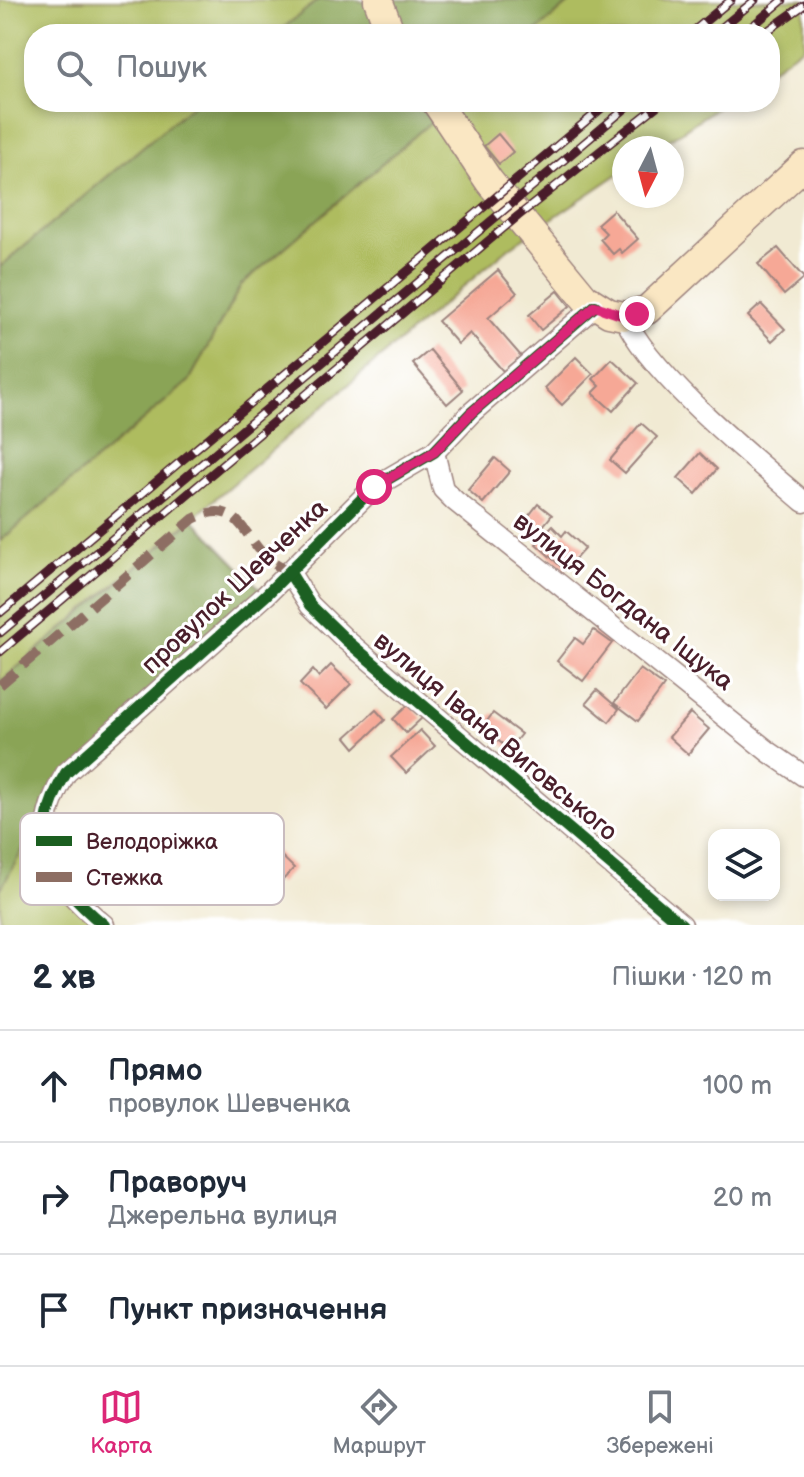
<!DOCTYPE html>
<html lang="uk">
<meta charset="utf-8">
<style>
:root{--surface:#fff;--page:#f6f6f7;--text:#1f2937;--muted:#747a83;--line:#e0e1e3;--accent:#db2777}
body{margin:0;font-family:"Balsamiq Sans",sans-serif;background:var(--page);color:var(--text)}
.controls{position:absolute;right:24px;bottom:24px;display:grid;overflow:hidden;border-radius:16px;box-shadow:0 4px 12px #0003}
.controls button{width:72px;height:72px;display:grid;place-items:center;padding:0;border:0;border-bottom:2px solid var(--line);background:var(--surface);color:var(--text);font:40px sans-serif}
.compass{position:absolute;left:612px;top:136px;width:72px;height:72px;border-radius:50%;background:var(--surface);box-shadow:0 4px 12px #0003;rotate:186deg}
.stop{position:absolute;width:24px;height:24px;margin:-18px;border:6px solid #db2777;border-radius:50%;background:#fff}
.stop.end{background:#db2777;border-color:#fff;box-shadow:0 2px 8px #0008}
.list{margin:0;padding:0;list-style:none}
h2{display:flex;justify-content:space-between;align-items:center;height:104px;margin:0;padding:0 32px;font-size:34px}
h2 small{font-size:26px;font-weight:400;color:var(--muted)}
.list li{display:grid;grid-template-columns:52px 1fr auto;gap:24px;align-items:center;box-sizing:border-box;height:112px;padding:0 32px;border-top:2px solid var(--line)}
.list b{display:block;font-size:30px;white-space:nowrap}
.list p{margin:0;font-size:26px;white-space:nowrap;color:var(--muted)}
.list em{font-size:26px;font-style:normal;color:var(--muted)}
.icon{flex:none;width:44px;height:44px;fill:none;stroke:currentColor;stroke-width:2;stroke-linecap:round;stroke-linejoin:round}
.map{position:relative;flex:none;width:804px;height:925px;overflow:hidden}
.search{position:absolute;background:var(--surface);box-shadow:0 4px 12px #0003;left:24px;right:24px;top:24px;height:88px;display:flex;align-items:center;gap:20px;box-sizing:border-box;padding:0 28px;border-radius:32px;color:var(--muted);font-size:30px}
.sheet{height:440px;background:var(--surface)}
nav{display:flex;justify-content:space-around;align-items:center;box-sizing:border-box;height:112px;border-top:2px solid var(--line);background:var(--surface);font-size:22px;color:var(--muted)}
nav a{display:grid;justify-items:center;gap:4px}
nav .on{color:var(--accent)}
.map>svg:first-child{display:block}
</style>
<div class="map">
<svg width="804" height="925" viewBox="0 0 804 925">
<rect width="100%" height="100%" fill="#fff"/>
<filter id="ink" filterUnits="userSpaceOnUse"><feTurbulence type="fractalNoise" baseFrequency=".0125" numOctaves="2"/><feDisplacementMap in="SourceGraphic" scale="16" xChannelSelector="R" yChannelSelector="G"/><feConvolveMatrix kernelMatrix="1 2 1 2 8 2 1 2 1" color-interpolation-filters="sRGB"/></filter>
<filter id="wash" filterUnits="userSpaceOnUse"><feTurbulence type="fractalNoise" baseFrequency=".006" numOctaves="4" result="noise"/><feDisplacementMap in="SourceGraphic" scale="32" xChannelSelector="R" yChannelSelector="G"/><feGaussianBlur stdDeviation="1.8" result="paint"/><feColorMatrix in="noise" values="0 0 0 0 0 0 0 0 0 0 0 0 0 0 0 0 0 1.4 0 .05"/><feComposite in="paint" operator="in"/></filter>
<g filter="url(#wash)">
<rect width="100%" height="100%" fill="#f1ead3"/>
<!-- green -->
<g fill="#aebc5f" stroke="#7c6e45" stroke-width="2">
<polygon points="0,0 318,0 276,34 34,34 34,102 196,102 0,267"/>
<polygon points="573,0 804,0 804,46 770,70 770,34 533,34"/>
<polygon points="454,102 725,102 657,148 624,148 624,170 510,247 0,682 0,541 189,381 241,285"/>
<polygon points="59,785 48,854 104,925 0,925 0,890"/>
</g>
<!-- forest -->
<g fill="#8aa456" stroke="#6a6240" stroke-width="2">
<polygon points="318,0 358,0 378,7 378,0 573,0 533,34 276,34"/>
<polygon points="196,102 454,102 241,285 189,381 0,541 0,267"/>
<polygon points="193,519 266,595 59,785 0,890 0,682"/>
</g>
<g id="blocks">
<!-- building -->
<g fill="#f6a896">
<polygon points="498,134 513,152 499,164 484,146"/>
<polygon points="613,210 638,239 622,253 619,249 613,254 600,239 606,233 597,224"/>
<polygon points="778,248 804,278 784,295 758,264"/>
<polygon points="498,270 517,293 488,318 521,356 503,371 470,333 458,344 438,321"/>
<polygon points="558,291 570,306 541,330 529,315"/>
<polygon points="761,304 785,329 772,341 748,316"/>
<polygon points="430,350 463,390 447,404 413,364"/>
<polygon points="576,357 593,374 562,405 545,388"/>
<polygon points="612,359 638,383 613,411 593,393 600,386 593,379"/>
<polygon points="641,423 657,437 625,473 610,460"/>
<polygon points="700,453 717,469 696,494 678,478"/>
<polygon points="495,458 510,471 483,503 468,490"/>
<polygon points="538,504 552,515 535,536 521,526"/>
<polygon points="552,526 562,536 566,531 585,548 565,570 536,544"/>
<polygon points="594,630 612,643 583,681 557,661 575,638 583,644"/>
<polygon points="331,665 351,684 326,709 300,684 313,670 319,677"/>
<polygon points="640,669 664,686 638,721 614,703"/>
<polygon points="597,690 619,709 609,722 586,703"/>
<polygon points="409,704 422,718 406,733 393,719"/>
<polygon points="376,710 385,720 355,748 346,737"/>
<polygon points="493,713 521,734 509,749 482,728"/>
<polygon points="690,713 709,729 688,754 669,737"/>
<polygon points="420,730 435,746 406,773 391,757"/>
<polygon points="270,845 294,868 279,884 255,861"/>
</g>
</g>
</g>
<g filter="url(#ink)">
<use href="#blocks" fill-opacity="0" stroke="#9e847f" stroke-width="2"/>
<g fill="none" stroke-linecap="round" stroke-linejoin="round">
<!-- street casing -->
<g stroke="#9e847f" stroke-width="23">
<g id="street">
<path d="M624,316c24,57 130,143 180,186"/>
<polyline points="434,452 443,489 455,501 769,752 804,776"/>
<polyline points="290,573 310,605 346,640 682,925"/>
<path d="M104,925c-54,-45 -79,-84 -38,-152l200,-178 108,-108 60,-35 37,-39 124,-107"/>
</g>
</g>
<!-- secondary casing -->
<g stroke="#9e847f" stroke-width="31">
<g id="secondary">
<polyline points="378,0 391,34"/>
<polyline points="436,102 489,181 585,298 609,313 624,316 647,310 804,165"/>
</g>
</g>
<!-- street -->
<use href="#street" stroke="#fff" stroke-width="20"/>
<!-- secondary -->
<use href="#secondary" stroke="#fae7c3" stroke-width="28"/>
<!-- rail casing -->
<g stroke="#4a1f2b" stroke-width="9">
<g id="rail">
<polyline points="690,34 731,0"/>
<polyline points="714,34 755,0"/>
<polyline points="743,34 783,0"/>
<polyline points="763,34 804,5"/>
<polyline points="0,613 609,102"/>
<polyline points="0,633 633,102"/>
<polyline points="0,652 518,216 662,102"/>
</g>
</g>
<!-- rail -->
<use href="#rail" stroke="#fff" stroke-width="6" stroke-dasharray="18" stroke-linecap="butt"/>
<!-- quiet -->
<path stroke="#8d6e63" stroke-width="10" stroke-dasharray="20 10" stroke-linecap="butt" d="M0,685l193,-166c45,-23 48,15 75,40 6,5 15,9 22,14"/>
<!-- cycleway casing -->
<g stroke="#fff" stroke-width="17">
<g id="cycleway">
<polyline points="290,573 310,605 346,640 682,925"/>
<path d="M104,925c-54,-45 -79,-84 -38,-152l200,-178 108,-108 60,-35 37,-39 124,-107"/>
</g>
</g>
<!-- cycleway -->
<use href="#cycleway" stroke="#1b5e20" stroke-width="12"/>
</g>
</g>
<g fill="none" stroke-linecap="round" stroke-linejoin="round" filter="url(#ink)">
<!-- route -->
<polyline stroke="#db2777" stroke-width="10" points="374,487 434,452 471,413 595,306 624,316 637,314"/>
</g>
<g text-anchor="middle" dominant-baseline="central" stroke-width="6" stroke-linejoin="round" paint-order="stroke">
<!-- street labels -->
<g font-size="26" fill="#4a1f2b" stroke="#fff">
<text transform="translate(235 587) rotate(-43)">провулок Шевченка</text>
<text transform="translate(623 602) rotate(38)">вулиця Богдана Іщука</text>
<text transform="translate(495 737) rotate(40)">вулиця Івана Виговського</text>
</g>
</g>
<!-- legend -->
<rect x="20" y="813" width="264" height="92" rx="12" fill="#fff" stroke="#c9bcbf" stroke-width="2"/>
<rect x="36" y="836" width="36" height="10" fill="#1b5e20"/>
<rect x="36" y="872" width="36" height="10" fill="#8d6e63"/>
<g font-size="22" fill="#4a1f2b">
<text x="86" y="849">Велодоріжка</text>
<text x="86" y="885">Стежка</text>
</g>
</svg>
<div class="controls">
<button><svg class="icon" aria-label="layers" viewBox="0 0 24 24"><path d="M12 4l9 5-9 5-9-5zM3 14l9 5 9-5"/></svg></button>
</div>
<svg class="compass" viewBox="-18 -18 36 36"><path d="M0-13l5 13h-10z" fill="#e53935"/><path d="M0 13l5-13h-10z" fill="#747a83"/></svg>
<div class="stop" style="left:374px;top:487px"></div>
<div class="stop end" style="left:637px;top:314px"></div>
<div class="search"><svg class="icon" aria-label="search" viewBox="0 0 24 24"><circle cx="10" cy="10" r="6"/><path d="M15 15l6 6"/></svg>Пошук</div>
</div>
<section class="sheet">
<h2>2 хв<small>Пішки · 120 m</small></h2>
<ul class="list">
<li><svg class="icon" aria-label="ahead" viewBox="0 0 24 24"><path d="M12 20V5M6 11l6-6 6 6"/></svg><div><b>Прямо</b><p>провулок Шевченка</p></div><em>100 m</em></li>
<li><svg class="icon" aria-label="right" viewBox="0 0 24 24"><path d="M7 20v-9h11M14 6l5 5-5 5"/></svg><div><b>Праворуч</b><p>Джерельна вулиця</p></div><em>20 m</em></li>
<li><svg class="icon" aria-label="arrive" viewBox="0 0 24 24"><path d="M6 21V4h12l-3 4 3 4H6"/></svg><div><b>Пункт призначення</b></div></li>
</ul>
</section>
<nav>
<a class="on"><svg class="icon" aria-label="map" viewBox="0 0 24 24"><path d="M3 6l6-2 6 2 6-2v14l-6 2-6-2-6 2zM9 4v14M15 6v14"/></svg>Карта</a>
<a><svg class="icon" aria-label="directions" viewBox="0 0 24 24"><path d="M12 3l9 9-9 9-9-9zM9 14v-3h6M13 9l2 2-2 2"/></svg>Маршрут</a>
<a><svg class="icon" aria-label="saved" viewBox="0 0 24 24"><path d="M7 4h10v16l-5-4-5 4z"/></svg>Збережені</a>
</nav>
